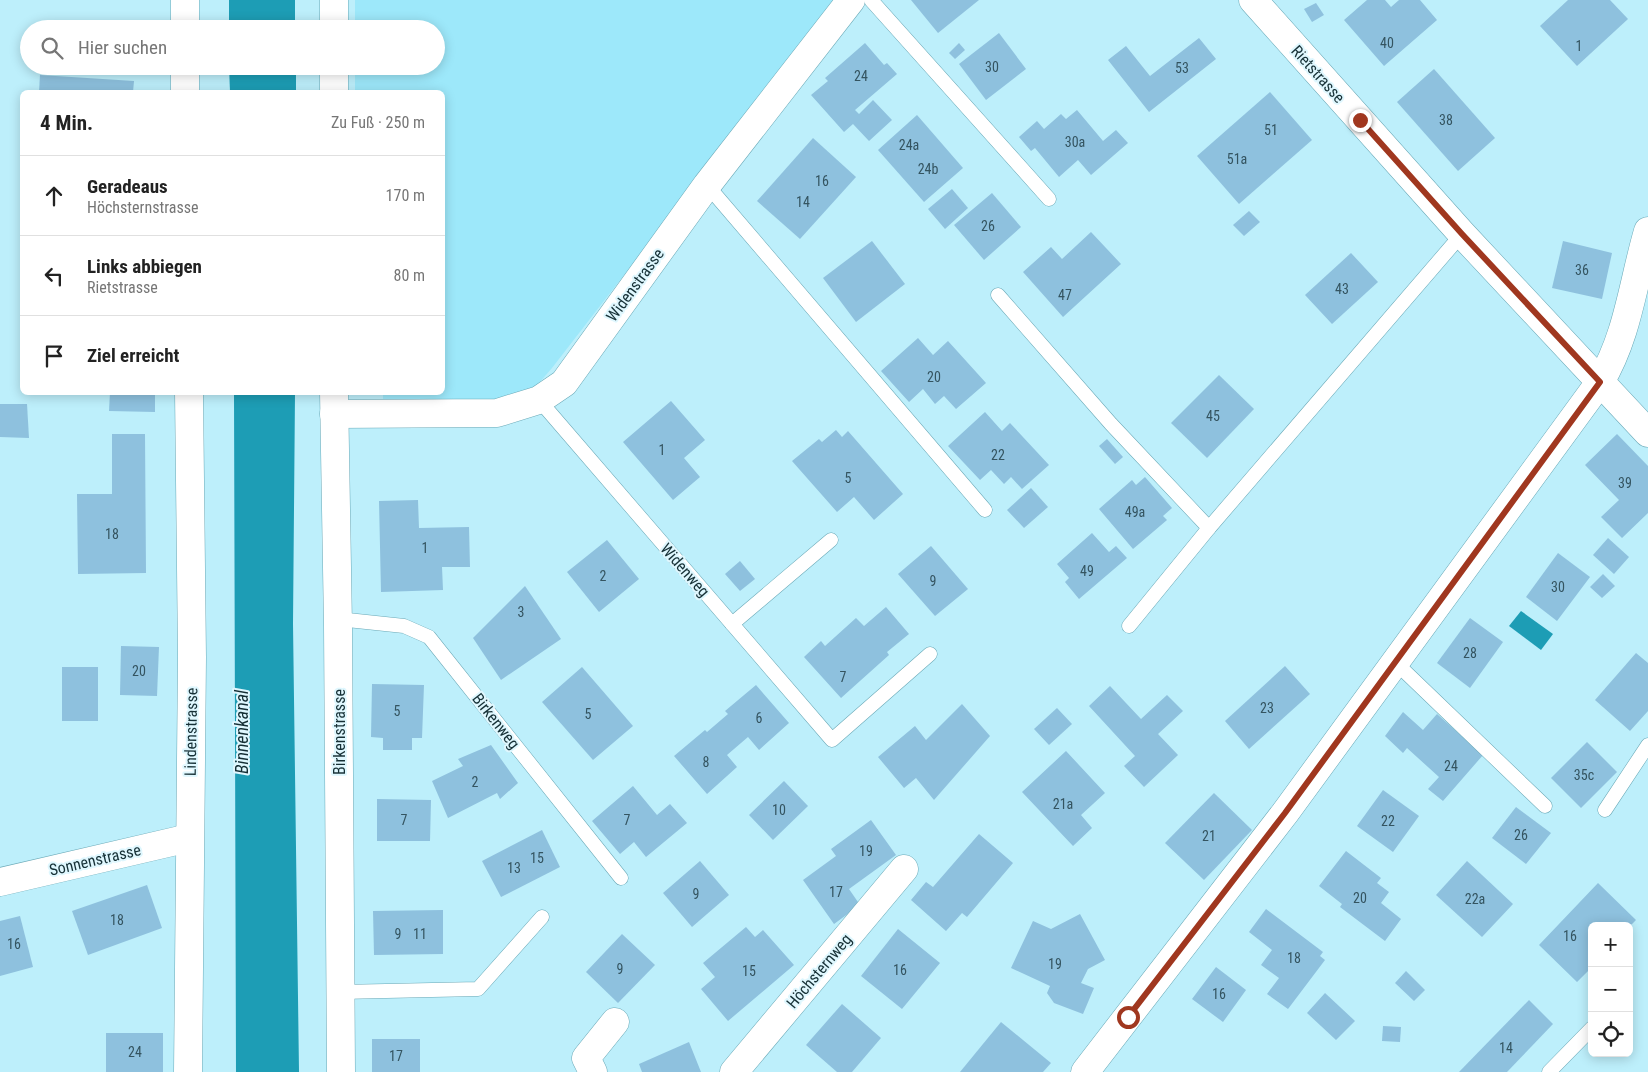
<!DOCTYPE html>
<html lang="de">
<meta charset="utf-8">
<style>
:root{--surface:#fff;--page:#f2f2f2;--text:#222;--muted:#767676;--line:#e0e0e0}
body{margin:0;font-family:"Roboto Condensed",sans-serif;background:var(--page);color:var(--text)}
.controls{position:absolute;right:15px;bottom:15px;display:grid;overflow:hidden;border-radius:8px;box-shadow:0 2px 12px #0003}
.controls button{width:45px;height:45px;display:grid;place-items:center;padding:0;border:0;border-bottom:1px solid var(--line);background:var(--surface);color:var(--text);font:25px sans-serif}
.stop{position:absolute;width:15px;height:15px;margin:-11px;border:4px solid #a0371f;border-radius:50%;background:#fff}
.stop.end{background:#a0371f;border-color:#fff;box-shadow:0 1px 5px #0008}
.list{margin:0;padding:0;list-style:none}
h2{display:flex;justify-content:space-between;align-items:center;height:65px;margin:0;padding:0 20px;font-size:21px}
h2 small{font-size:16px;font-weight:400;color:var(--muted)}
.list li{display:grid;grid-template-columns:32px 1fr auto;gap:15px;align-items:center;box-sizing:border-box;height:80px;padding:0 20px;border-top:1px solid var(--line)}
.list b{display:block;font-size:19px;white-space:nowrap}
.list p{margin:0;font-size:16px;white-space:nowrap;color:var(--muted)}
.list em{font-size:16px;font-style:normal;color:var(--muted)}
.icon{flex:none;width:28px;height:28px;fill:none;stroke:currentColor;stroke-width:2;stroke-linecap:round;stroke-linejoin:round}
.map{position:relative;flex:none;width:1648px;height:1072px;overflow:hidden}
.search{position:absolute;background:var(--surface);box-shadow:0 2px 12px #0003;left:20px;top:20px;width:425px;height:55px;display:flex;align-items:center;gap:12px;box-sizing:border-box;padding:0 18px;border-radius:28px;color:var(--muted);font-size:19px}
.panel{position:absolute;background:var(--surface);box-shadow:0 2px 12px #0003;left:20px;top:90px;width:425px;height:305px;border-radius:8px}
.map>svg:first-child{display:block}
</style>
<div class="map">
<svg width="1648" height="1072" viewBox="0 0 1648 1072">
<rect width="100%" height="100%" fill="#bdeffb"/>
<!-- built -->
<polygon fill="#9de8fa" points="355,0 837,0 552,368 532,391 499,402 383,399 383,393 442,392 442,92 355,92 355,66 436,66 436,29 355,29"/>
<!-- water -->
<g fill="#1d9db5">
<rect x="229" y="0" width="66" height="29"/>
<polygon points="229,66 296,66 296,92 230,92"/>
<polygon points="234,393 295,393 293,624 299,1072 236,1072"/>
<polygon points="1521,611 1553,634 1541,650 1509,626"/>
</g>
<!-- building -->
<g fill="#8ec1de">
<polygon points="911,0 979,0 938,33"/>
<polygon points="1367,0 1385,0 1391,7 1399,0 1420,0 1437,20 1384,66 1344,20"/>
<polygon points="1568,0 1610,0 1628,19 1577,66 1540,26"/>
<polygon points="1316,3 1324,15 1312,22 1304,9"/>
<polygon points="999,33 1026,69 986,100 959,64"/>
<polygon points="1199,38 1216,59 1149,112 1108,60 1126,46 1150,76"/>
<polygon points="865,43 884,65 887,63 897,74 855,110 859,114 873,100 892,120 869,141 853,124 844,132 811,95 828,81 825,78"/>
<polygon points="959,43 965,50 955,59 949,53"/>
<polygon points="1434,69 1495,138 1458,171 1397,102"/>
<polygon points="40,75 134,81 133,92 39,92"/>
<polygon points="1270,92 1312,140 1239,204 1197,156"/>
<polygon points="1077,110 1103,141 1116,130 1128,143 1091,175 1078,160 1059,177 1035,148 1031,151 1019,137 1037,121 1044,129 1061,114 1066,119"/>
<polygon points="917,115 963,168 924,202 878,150"/>
<polygon points="813,138 856,177 800,239 757,201"/>
<polygon points="952,189 968,208 945,229 928,209"/>
<polygon points="992,193 1021,227 984,260 954,225"/>
<polygon points="1249,211 1260,222 1244,236 1233,225"/>
<polygon points="1091,232 1121,264 1063,317 1023,272 1051,247 1062,259"/>
<polygon points="872,241 905,284 856,322 823,278"/>
<polygon points="1563,241 1612,253 1602,299 1552,288"/>
<polygon points="1351,253 1378,282 1332,324 1305,295"/>
<polygon points="918,338 933,355 948,341 986,383 956,409 944,396 935,404 923,389 909,402 881,371"/>
<polygon points="1219,375 1254,409 1207,458 1171,423"/>
<polygon points="110,392 155,392 155,412 109,411"/>
<polygon points="671,401 705,440 684,458 700,477 673,500 623,442"/>
<polygon points="0,404 27,404 29,438 0,437"/>
<polygon points="985,412 1002,431 1010,423 1049,465 1022,489 1011,477 1004,484 991,470 980,480 948,446"/>
<polygon points="836,430 842,437 848,431 903,494 874,520 854,497 837,512 792,461 819,439 822,442"/>
<polygon points="112,434 145,434 146,573 78,574 77,494 112,494"/>
<polygon points="1617,434 1648,466 1648,513 1622,538 1601,517 1619,500 1585,465"/>
<polygon points="1107,439 1123,457 1115,464 1099,446"/>
<polygon points="1145,477 1172,508 1163,516 1167,520 1133,549 1099,509 1132,480 1136,485"/>
<polygon points="1031,488 1048,507 1024,528 1007,510"/>
<polygon points="418,500 419,528 469,527 470,567 442,567 443,590 381,592 379,501"/>
<polygon points="1092,533 1109,552 1116,546 1127,558 1079,599 1065,582 1069,578 1057,564"/>
<polygon points="1608,538 1629,557 1614,574 1593,555"/>
<polygon points="607,540 639,579 599,612 567,572"/>
<polygon points="931,546 968,589 935,616 898,574"/>
<polygon points="1558,553 1590,577 1557,621 1526,597"/>
<polygon points="740,561 755,579 740,591 725,574"/>
<polygon points="1603,574 1615,586 1602,598 1590,587"/>
<polygon points="525,586 561,639 501,680 473,638"/>
<polygon points="886,607 909,634 887,652 889,655 841,698 804,657 821,641 825,646 856,618 864,626"/>
<polygon points="1470,618 1503,642 1470,688 1437,663"/>
<polygon points="121,646 159,647 157,696 120,695"/>
<polygon points="1636,653 1648,663 1648,711 1630,731 1595,700"/>
<polygon points="1285,666 1310,694 1249,749 1225,721"/>
<rect x="62" y="667" width="36" height="54"/>
<polygon points="582,667 633,726 593,760 542,702"/>
<polygon points="372,684 424,685 422,738 412,738 412,750 383,750 383,738 371,737"/>
<polygon points="756,685 789,723 759,750 748,737 727,755 737,767 707,794 674,756 705,730 707,732 728,714 725,711"/>
<polygon points="1110,686 1141,719 1167,695 1183,711 1158,734 1178,755 1144,787 1124,766 1135,756 1089,706"/>
<polygon points="962,704 990,736 934,800 916,778 904,788 878,757 915,726 926,740"/>
<polygon points="1057,708 1072,724 1049,745 1034,729"/>
<polygon points="1403,712 1423,730 1437,714 1483,755 1443,801 1428,789 1439,777 1407,748 1403,753 1385,736"/>
<polygon points="1587,742 1617,772 1581,808 1551,778"/>
<polygon points="491,745 518,783 500,799 497,793 448,818 432,781 463,766 458,759"/>
<polygon points="1066,751 1105,793 1081,815 1092,828 1073,846 1022,792"/>
<polygon points="784,781 808,806 773,840 749,815"/>
<polygon points="633,786 657,815 670,804 687,823 646,857 634,842 620,854 592,821"/>
<polygon points="1383,790 1419,816 1393,852 1357,826"/>
<polygon points="1214,793 1252,830 1204,880 1165,843"/>
<polygon points="377,799 431,800 430,841 377,841"/>
<polygon points="1516,807 1551,833 1526,864 1492,838"/>
<polygon points="871,820 896,855 849,889 860,905 834,924 803,880 836,856 831,849"/>
<polygon points="542,830 560,867 501,897 482,861"/>
<polygon points="979,834 1013,863 967,917 962,913 946,931 911,900 926,882 933,887"/>
<polygon points="1346,851 1381,878 1377,883 1389,892 1381,903 1401,919 1385,941 1340,907 1342,904 1319,886"/>
<polygon points="700,861 729,895 692,927 663,893"/>
<polygon points="1467,861 1513,904 1482,937 1436,895"/>
<polygon points="1598,883 1636,920 1629,927 1592,926 1592,967 1577,982 1539,945"/>
<polygon points="147,885 162,928 88,955 72,911"/>
<polygon points="1266,909 1323,952 1320,956 1325,960 1288,1009 1267,994 1279,978 1261,965 1272,950 1249,932"/>
<polygon points="443,910 443,954 374,955 373,911"/>
<polygon points="1080,914 1105,960 1088,969 1081,983 1094,988 1083,1014 1054,1003 1047,993 1050,986 1011,968 1033,921 1051,929"/>
<polygon points="20,916 33,967 0,976 0,921"/>
<polygon points="746,927 755,937 763,930 794,965 728,1021 701,989 715,977 703,963"/>
<polygon points="898,929 940,963 902,1009 861,976"/>
<polygon points="622,934 655,965 618,1003 586,972"/>
<polygon points="1216,967 1246,990 1223,1022 1192,999"/>
<polygon points="1406,971 1425,990 1414,1001 1395,983"/>
<polygon points="1325,993 1355,1021 1336,1040 1307,1013"/>
<polygon points="1529,1000 1553,1024 1507,1072 1459,1072"/>
<polygon points="842,1004 881,1038 852,1072 837,1072 806,1045"/>
<polygon points="1001,1022 1051,1063 1043,1072 960,1072"/>
<polygon points="1383,1026 1401,1027 1400,1042 1382,1041"/>
<rect x="106" y="1033" width="57" height="39"/>
<rect x="372" y="1039" width="48" height="33"/>
<polygon points="689,1042 701,1072 642,1072 639,1064"/>
</g>
<g fill="none" stroke-linecap="round" stroke-linejoin="round">
<!-- service casing -->
<g stroke="#6aa9b7" stroke-width="15">
<g id="service">
<polyline points="871,0 1049,199"/>
<polyline points="707,185 985,510"/>
<polyline points="998,295 1111,424 1209,528 1462,234"/>
<polyline points="539,400 832,740 930,654"/>
<polyline points="338,619 404,626 429,637 621,878"/>
<polyline points="732,624 831,540"/>
<polyline points="1129,626 1209,528"/>
<polyline points="1396,663 1545,806"/>
<polyline points="1605,810 1648,745"/>
<polyline points="340,992 478,989 542,917"/>
<polyline points="1549,1072 1592,1028"/>
</g>
</g>
<!-- minor casing -->
<g stroke="#6aa9b7" stroke-width="29">
<g id="minor">
<polyline points="185,0 185,29"/>
<polyline points="1253,0 1462,234 1648,433"/>
<polyline points="334,29 334,0"/>
<polyline points="185,66 185,92"/>
<polyline points="334,92 334,66"/>
<polyline points="334,392 338,626 341,1072"/>
<polyline points="334,414 497,413 539,400 564,383 707,185 851,0"/>
<polyline points="0,882 189,838"/>
<polyline points="188,1072 192,657 189,392"/>
<polyline points="593,1072 586,1058 615,1022"/>
<polyline points="734,1072 904,869"/>
<path d="M1085,1072l200,-259 315,-431c28,-46 33,-100 48,-151"/>
</g>
</g>
<!-- service -->
<use href="#service" stroke="#fff" stroke-width="14"/>
<!-- minor -->
<use href="#minor" stroke="#fff" stroke-width="28"/>
</g>
<g fill="none" stroke-linecap="round" stroke-linejoin="round">
<!-- route -->
<polyline stroke="#a0371f" stroke-width="6" points="1128,1017 1285,813 1600,382 1462,234 1360,120"/>
</g>
<g text-anchor="middle" dominant-baseline="central" stroke-width="4" stroke-linejoin="round" paint-order="stroke">
<!-- number labels -->
<g font-size="14" fill="#345460">
<text x="1387" y="43">40</text>
<text x="1579" y="46">1</text>
<text x="992" y="67">30</text>
<text x="1182" y="68">53</text>
<text x="861" y="76">24</text>
<text x="1446" y="120">38</text>
<text x="1271" y="130">51</text>
<text x="1075" y="142">30a</text>
<text x="909" y="145">24a</text>
<text x="1237" y="159">51a</text>
<text x="928" y="169">24b</text>
<text x="822" y="181">16</text>
<text x="803" y="202">14</text>
<text x="988" y="226">26</text>
<text x="1582" y="270">36</text>
<text x="1342" y="289">43</text>
<text x="1065" y="295">47</text>
<text x="934" y="377">20</text>
<text x="1213" y="416">45</text>
<text x="662" y="450">1</text>
<text x="998" y="455">22</text>
<text x="848" y="478">5</text>
<text x="1625" y="483">39</text>
<text x="1135" y="512">49a</text>
<text x="112" y="534">18</text>
<text x="425" y="548">1</text>
<text x="1087" y="571">49</text>
<text x="603" y="576">2</text>
<text x="933" y="581">9</text>
<text x="1558" y="587">30</text>
<text x="521" y="612">3</text>
<text x="1470" y="653">28</text>
<text x="139" y="671">20</text>
<text x="843" y="677">7</text>
<text x="1267" y="708">23</text>
<text x="397" y="711">5</text>
<text x="588" y="714">5</text>
<text x="759" y="718">6</text>
<text x="706" y="762">8</text>
<text x="1451" y="766">24</text>
<text x="1584" y="775">35c</text>
<text x="475" y="782">2</text>
<text x="1063" y="804">21a</text>
<text x="779" y="810">10</text>
<text x="404" y="820">7</text>
<text x="627" y="820">7</text>
<text x="1388" y="821">22</text>
<text x="1521" y="835">26</text>
<text x="1209" y="836">21</text>
<text x="866" y="851">19</text>
<text x="537" y="858">15</text>
<text x="514" y="868">13</text>
<text x="836" y="892">17</text>
<text x="696" y="894">9</text>
<text x="1360" y="898">20</text>
<text x="1475" y="899">22a</text>
<text x="117" y="920">18</text>
<text x="398" y="934">9</text>
<text x="420" y="934">11</text>
<text x="1570" y="936">16</text>
<text x="14" y="944">16</text>
<text x="1294" y="958">18</text>
<text x="1055" y="964">19</text>
<text x="620" y="969">9</text>
<text x="900" y="970">16</text>
<text x="749" y="971">15</text>
<text x="1219" y="994">16</text>
<text x="1506" y="1048">14</text>
<text x="135" y="1052">24</text>
<text x="396" y="1056">17</text>
</g>
<!-- street labels -->
<g font-size="16" fill="#163036" stroke="#dff7fe">
<text transform="translate(1318 74) rotate(48)">Rietstrasse</text>
<text transform="translate(635 285) rotate(-54)">Widenstrasse</text>
<text transform="translate(685 570) rotate(49)">Widenweg</text>
<text transform="translate(496 721) rotate(52)">Birkenweg</text>
<text transform="translate(191 732) rotate(-89)">Lindenstrasse</text>
<text transform="translate(339 732) rotate(-90)">Birkenstrasse</text>
<text transform="translate(95 860) rotate(-13)">Sonnenstrasse</text>
<text transform="translate(819 971) rotate(-50)">Höchsternweg</text>
</g>
<!-- water labels -->
<g font-size="18" font-style="italic" fill="#152e34" stroke="#dff7fe">
<text transform="translate(241 732) rotate(-90)">Binnenkanal</text>
</g>
</g>
</svg>
<div class="controls">
<button>+</button>
<button>−</button>
<button><svg class="icon" aria-label="locate" viewBox="0 0 24 24"><circle cx="12" cy="12" r="6"/><path d="M12 2v4M12 18v4M2 12h4M18 12h4"/></svg></button>
</div>
<div class="stop" style="left:1128px;top:1017px"></div>
<div class="stop end" style="left:1360px;top:120px"></div>
<div class="search"><svg class="icon" aria-label="search" viewBox="0 0 24 24"><circle cx="10" cy="10" r="6"/><path d="M15 15l6 6"/></svg>Hier suchen</div>
<section class="panel">
<h2>4 Min.<small>Zu Fuß · 250 m</small></h2>
<ul class="list">
<li><svg class="icon" aria-label="ahead" viewBox="0 0 24 24"><path d="M12 20V5M6 11l6-6 6 6"/></svg><div><b>Geradeaus</b><p>Höchsternstrasse</p></div><em>170 m</em></li>
<li><svg class="icon" aria-label="left" viewBox="0 0 24 24"><path d="M17 20v-9H6M10 6l-5 5 5 5"/></svg><div><b>Links abbiegen</b><p>Rietstrasse</p></div><em>80 m</em></li>
<li><svg class="icon" aria-label="arrive" viewBox="0 0 24 24"><path d="M6 21V4h12l-3 4 3 4H6"/></svg><div><b>Ziel erreicht</b></div></li>
</ul>
</section>
</div>
